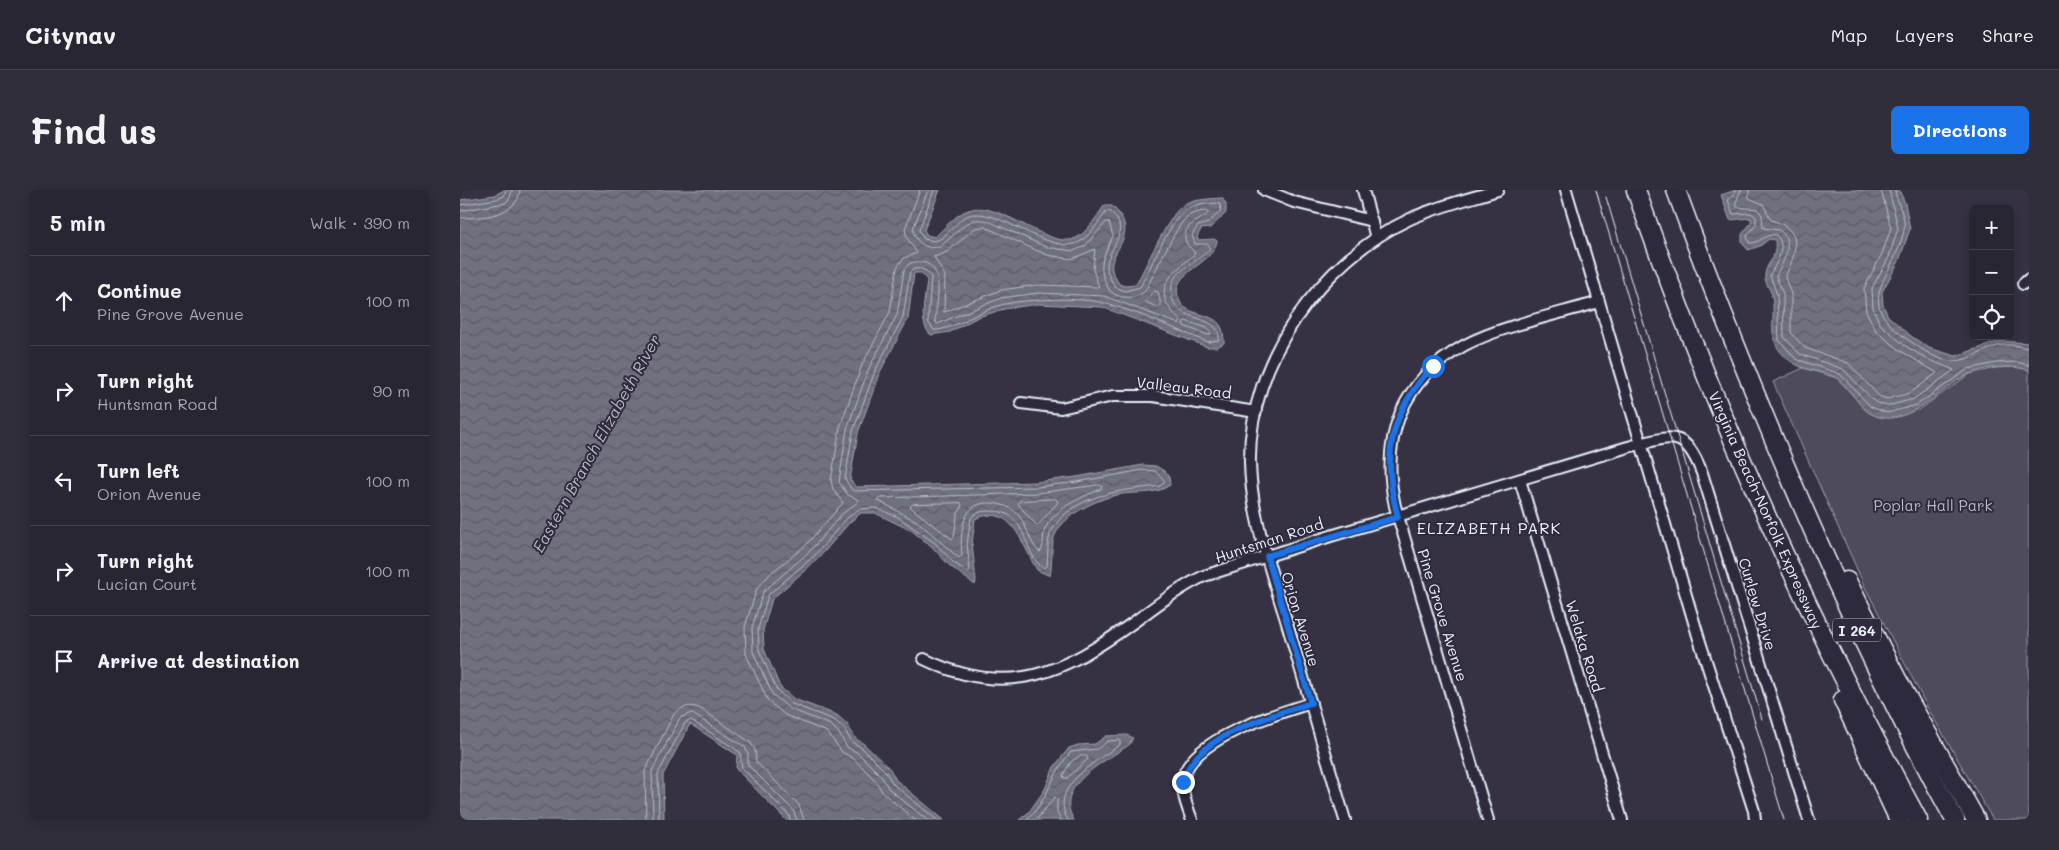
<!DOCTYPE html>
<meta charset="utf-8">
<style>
:root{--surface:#282633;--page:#302e3b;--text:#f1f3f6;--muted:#a5a5ac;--line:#44434e;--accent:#1a73e8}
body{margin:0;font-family:Mali,sans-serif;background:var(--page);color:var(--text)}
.controls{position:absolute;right:15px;top:15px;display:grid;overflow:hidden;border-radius:8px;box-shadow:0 2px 12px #0003}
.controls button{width:45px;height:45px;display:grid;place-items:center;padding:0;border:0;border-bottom:1px solid var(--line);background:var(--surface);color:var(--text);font:25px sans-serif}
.stop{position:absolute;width:15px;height:15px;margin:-11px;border:4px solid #1a73e8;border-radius:50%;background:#fff}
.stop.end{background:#1a73e8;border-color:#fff;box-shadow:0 1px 5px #0008}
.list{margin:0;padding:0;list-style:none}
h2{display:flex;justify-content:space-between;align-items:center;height:65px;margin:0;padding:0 20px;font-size:21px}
h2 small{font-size:16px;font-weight:400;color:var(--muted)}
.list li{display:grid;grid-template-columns:32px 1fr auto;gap:15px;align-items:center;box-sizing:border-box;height:90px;padding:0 20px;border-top:1px solid var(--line)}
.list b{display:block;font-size:19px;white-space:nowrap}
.list p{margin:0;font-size:16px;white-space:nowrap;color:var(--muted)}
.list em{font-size:16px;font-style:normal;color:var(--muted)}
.icon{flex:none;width:28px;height:28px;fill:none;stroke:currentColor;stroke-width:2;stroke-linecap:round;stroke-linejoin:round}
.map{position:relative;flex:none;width:1569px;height:630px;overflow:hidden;border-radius:8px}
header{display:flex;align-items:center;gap:30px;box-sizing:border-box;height:70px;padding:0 25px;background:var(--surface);border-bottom:1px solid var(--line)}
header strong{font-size:24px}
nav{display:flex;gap:28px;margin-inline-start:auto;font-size:18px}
.intro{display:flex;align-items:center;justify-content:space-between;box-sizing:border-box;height:120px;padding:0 30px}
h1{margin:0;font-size:35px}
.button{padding:12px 22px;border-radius:8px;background:var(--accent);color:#fff;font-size:18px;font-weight:700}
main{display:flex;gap:30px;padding:0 30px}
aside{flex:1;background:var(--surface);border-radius:8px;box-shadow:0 2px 12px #0003}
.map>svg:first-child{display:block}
</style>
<header>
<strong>Citynav</strong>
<nav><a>Map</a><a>Layers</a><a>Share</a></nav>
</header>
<div class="intro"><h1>Find us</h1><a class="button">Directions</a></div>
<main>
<aside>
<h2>5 min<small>Walk · 390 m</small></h2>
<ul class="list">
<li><svg class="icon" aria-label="ahead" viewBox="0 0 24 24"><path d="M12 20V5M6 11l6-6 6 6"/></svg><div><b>Continue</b><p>Pine Grove Avenue</p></div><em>100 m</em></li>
<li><svg class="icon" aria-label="right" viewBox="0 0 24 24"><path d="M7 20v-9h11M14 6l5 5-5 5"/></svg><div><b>Turn right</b><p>Huntsman Road</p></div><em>90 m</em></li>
<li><svg class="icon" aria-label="left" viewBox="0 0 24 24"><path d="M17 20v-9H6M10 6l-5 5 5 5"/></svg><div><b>Turn left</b><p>Orion Avenue</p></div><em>100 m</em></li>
<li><svg class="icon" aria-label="right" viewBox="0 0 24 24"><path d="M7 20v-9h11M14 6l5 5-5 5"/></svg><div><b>Turn right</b><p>Lucian Court</p></div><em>100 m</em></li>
<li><svg class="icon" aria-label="arrive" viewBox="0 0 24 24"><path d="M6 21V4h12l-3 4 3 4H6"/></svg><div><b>Arrive at destination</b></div></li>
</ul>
</aside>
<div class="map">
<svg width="1569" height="630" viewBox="0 0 1569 630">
<defs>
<pattern id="water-waves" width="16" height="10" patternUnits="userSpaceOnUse" patternTransform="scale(1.25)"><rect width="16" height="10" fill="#70717f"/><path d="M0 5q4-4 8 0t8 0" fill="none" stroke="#5b5c64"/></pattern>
</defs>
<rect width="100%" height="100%" fill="#363244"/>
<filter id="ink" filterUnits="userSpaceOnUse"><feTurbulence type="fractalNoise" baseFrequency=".02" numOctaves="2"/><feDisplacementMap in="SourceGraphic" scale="10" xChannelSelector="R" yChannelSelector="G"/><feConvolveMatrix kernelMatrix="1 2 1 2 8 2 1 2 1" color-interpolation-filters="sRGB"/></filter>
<g filter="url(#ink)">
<!-- park -->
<polygon fill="#4d4b5c" stroke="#9a9eaa" points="1556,177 1569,180 1569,630 1533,630 1469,520 1405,397 1313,192 1343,178 1377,188 1408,222 1459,220 1510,184 1536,178"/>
<!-- water -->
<g fill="url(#water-waves)" stroke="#a0a4af">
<path d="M44,0h436l-16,40 3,5 8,2c11,-10 22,-25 37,-28 30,-7 80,42 104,29 12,-6 20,-21 28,-32h8c31,28 -4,44 0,64 1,4 5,10 7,14l6,2 11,-1c8,-16 33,-69 45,-78 11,-8 27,-8 41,-9l4,6v9l-16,15 -9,1 -4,8 1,3 16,-1 3,2c-4,24 -46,31 -39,55 3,13 11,14 22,18 18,5 24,10 24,29l-7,4h-10l-105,-40 -64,-3 -34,5 -26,8 -28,15 -19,3c-14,-12 -5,-39 -4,-55l-6,-7h-7l-6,46 -28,53 -22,61 -8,47 6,7 181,-5 39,-5 67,-12 13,1 8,5 5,6 1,8c-15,11 -35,6 -53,10 -21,5 -50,18 -61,38 -6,11 -3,30 -6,43l-13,-6c-15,-24 -24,-68 -62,-51l-3,25 4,37 -1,4 -25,-19 -18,-19 -20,-16 -37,-18h-14l-11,9 -32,37 -46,40 -9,31 1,19 16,38 14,12 43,16 10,9 9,15 8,5 26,25 6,11 48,40h-158l-50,-51 1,-14 -47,-31 -27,51 1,45h-204v-620l35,-5z"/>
<path d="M1276,0h163l6,13 5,26 -11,32 -17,31 1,13 5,11 23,20 18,12 27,8 44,-15 29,2v27c-18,-5 -42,-4 -60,4 -28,13 -66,61 -101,38 -9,-6 -19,-25 -30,-33 -13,-9 -30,-7 -43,-15 -33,-21 -18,-39 -23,-68 -1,-7 -8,-13 -7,-21 1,-14 12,-13 10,-35l-6,-1 -9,7 -12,4 -6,-8v-8l9,-11v-5l-21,2 -9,-25z"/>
<path d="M667,545l6,3 -4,7c-23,16 -77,41 -55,75h-55l10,-8 16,-23 9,-22 15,-19 9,-3 17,-1 11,-8z"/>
</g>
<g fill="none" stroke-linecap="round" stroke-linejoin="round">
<!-- shore -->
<g stroke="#b8bec8" stroke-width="1">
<path d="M474,0l-15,40 5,9 10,2c16,-3 23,-26 41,-27 29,-2 81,44 106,27 10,-7 18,-19 25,-29l4,-1c24,21 -5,38 -3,58 1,6 5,13 8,18l10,4 15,-4c9,-16 31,-68 45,-76 10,-7 22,-7 33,-8l3,3 -1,6 -12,11 -10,3 -6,9 3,9h13l2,4c-9,13 -35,21 -38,37 -6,43 49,24 47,55l-11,2c-34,-13 -69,-30 -104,-39 -23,-6 -75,-4 -99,1 -21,4 -54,27 -71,26l-6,-8 3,-45c-4,-7 -9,-9 -17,-8l-4,3 -7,45 -28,54 -22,60 -8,48 8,12 184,-4 40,-5 66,-12 12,1 10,10 -5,5c-37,4 -89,8 -109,46 -4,8 -3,24 -4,34l-2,2c-22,-7 -15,-58 -53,-57 -8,0 -15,0 -21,7l-4,26 3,26 -3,2 -14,-10 -18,-19 -37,-26 -22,-9 -17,1 -13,10 -32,37 -46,39 -10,34 1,21 18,40 15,14 42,16 9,7 9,15 10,6 24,24 7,12 44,36"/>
<path d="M1275,0l-1,5 -6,5 5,14 18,-1 5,4v8l-9,11 2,7c11,1 16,-10 27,-8 12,12 0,28 -6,40l7,20 2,45 17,19 44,15 31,33 16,6 30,-8 51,-36 28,-6 20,-1 13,3"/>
<path d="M1281,0l-5,12 1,5 20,2 5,6 1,13 16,2c17,12 4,32 -3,46l7,18 1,43 16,17 43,15 32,33 12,4 27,-7 40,-29 -29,-12 -21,-13 -24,-21 -7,-16 -1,-20 17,-31 9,-29 -9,-38"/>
<path d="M1289,0v8l14,6 8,16c33,9 26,32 14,57l6,17v39l14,15 43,15 31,33 8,3 23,-6 27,-20 -36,-22 -25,-20 -10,-20 -2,-23 18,-34 9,-26 -10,-38"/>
<path d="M1435,0c1,13 12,27 9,40 -11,52 -55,69 6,111 13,9 29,21 45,20 16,-1 31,-13 47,-16 10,-1 18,2 27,3"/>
<polyline points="0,15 36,9 44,6 46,0"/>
<polyline points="0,21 45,13 50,8 52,0"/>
<path d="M0,28c20,0 59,-2 60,-28"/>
<polygon points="525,37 587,65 612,69 635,59 633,80 639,97 578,95 541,100 484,122 485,86 474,67 487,62 515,38"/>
<polygon points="694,101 698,102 701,115 699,118 686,112"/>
<polygon points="726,131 747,138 751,144 748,145 724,136 723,133"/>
<path d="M639,295l3,1 -1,3c-21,9 -45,18 -56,40 -3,8 0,17 -5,23 -14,-9 -11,-40 -38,-47 -38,-11 -43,22 -40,51l-3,2 -41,-36 -41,-22 3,-2 158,-5z"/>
<polygon points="596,309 598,312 577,336 558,314 560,311"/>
<polygon points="501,313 502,316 497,325 494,347 492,349 450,317 453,314"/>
<polygon points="620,566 627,566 628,569 607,588 604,588 603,585 611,572"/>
<path d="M186,630l-1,-49 29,-57c8,-8 17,-10 27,-5l49,33 5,8 1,12 43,43 5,15"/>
<polyline points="193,630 192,581 220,528 231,523 285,557 288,564 288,575 333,620 337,630"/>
<polyline points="199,630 198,584 225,533 231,530 280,562 282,578 329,625 330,630"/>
<polyline points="455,630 423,603 415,590 394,569 382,562 367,542 325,525 308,511 286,464 285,437 297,398 311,383 345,356 383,313 373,299 371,291 380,237 402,175 430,122 437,77 444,68 457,63 447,48 445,39 460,0"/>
<path d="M467,630l-38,-31 -8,-13 -23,-23 -11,-6 -9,-15 -7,-7 -41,-16 -17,-14 -20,-43 -1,-24 11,-36 47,-41 32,-37 16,-12 -1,-3 -9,-4 -9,-13 8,-53 22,-61 28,-53 7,-45c4,-7 9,-9 17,-8 26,3 15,42 14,59l2,3 64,-26 37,-5 66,3 75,28 2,-4c-34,-29 -10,-46 14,-66 -2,-5 -7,-7 -9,-12 -6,-19 16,-20 22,-29l-1,-2c-6,0 -14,2 -19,5 -12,9 -34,59 -43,75 -9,9 -26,8 -35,0 -14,-24 -8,-32 3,-55l-4,-14h-3l-21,24 -12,5 -27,-4 -60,-27h-13l-11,7 -22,20c-13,3 -25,-4 -27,-18l15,-39"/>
<path d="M567,630c21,-19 25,-48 44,-68l26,-3 11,-8 12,-1v5c-22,15 -73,42 -52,75"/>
<polyline points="576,630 595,607 597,609 597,622 601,630"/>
</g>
<!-- street casing -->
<g stroke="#e8f1f8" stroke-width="14">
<g id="street">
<polyline points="804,0 834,12 912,31"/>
<polyline points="903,0 916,48"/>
<polyline points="1106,0 1239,449 1294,621 1295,630"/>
<polyline points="1563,94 1569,89"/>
<polyline points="561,213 601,218 653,206 693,206 796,222"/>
<polyline points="1060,290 1162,630"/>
<path d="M464,469c84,41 139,14 210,-37 23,-17 45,-34 70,-46l130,-41 294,-88c42,-10 56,-21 74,26l107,347"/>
<path d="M732,630c-5,-14 -12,-30 -8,-45 12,-38 92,-61 127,-72"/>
<path d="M885,630c-19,-66 -39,-131 -58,-197 -16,-52 -36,-106 -37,-161 -2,-100 71,-202 160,-243 28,-13 59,-20 88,-29"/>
<path d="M1028,630l-93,-314c-15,-69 7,-126 70,-161 36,-19 94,-31 134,-43"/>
</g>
</g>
<!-- highway casing -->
<g stroke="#e8f1f8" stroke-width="21">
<g id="highway">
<path d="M1176,0c76,218 172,428 282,630"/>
<path d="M1216,0c30,83 63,165 97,247 55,131 113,259 182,383"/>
<polyline points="1387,391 1438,491 1516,630"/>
<polyline points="1383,510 1439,630"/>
</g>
</g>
<!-- street -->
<use href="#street" stroke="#2f2a3d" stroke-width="10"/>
<!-- highway -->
<use href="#highway" stroke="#2f2a3d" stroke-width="18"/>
<!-- tram -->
<g stroke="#e8f1f8" stroke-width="1">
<polyline points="1136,0 1324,630"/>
<polyline points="1146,7 1302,529"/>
</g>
</g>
</g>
<g fill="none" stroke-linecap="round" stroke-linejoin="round" filter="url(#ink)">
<!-- route -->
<path stroke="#1a73e8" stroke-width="6" d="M723,592c10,-46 89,-66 128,-79l-44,-147 131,-39c-17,-60 -8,-105 35,-151"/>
</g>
<g text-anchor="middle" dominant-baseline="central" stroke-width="4" stroke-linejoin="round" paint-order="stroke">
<!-- shield labels -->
<rect fill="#2f2a3d" stroke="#b0b5c0" stroke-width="1" x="1373" y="428.5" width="48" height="23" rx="4"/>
<g font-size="14" font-weight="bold" fill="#e8f1f8">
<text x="1397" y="440">I 264</text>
</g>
<!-- street labels -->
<g font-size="15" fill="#e8f1f8" stroke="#2f2a3d">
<text transform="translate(724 197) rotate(7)">Valleau Road</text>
<text transform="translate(1306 320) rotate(66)">Virginia Beach-Norfolk Expressway</text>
<text transform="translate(809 350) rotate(-18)">Huntsman Road</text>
<text transform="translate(1298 414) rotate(73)">Curlew Drive</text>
<text transform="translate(983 425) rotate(73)">Pine Grove Avenue</text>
<text transform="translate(841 429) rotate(73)">Orion Avenue</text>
<text transform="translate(1125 456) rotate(73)">Welaka Road</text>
</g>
<!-- park labels -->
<g font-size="15" fill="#b2b7c1" stroke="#2f2a3d">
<text x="1473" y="315">Poplar Hall Park</text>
</g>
<!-- water labels -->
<g font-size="16" font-style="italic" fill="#b2b7c2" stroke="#2f2a3d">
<text transform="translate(136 253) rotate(-61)">Eastern Branch Elizabeth River</text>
</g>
<!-- neighbourhood labels -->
<g font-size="16" letter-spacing="1" fill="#e8f1f8" stroke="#2f2a3d">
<text x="1029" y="337">ELIZABETH PARK</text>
</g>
</g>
</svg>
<div class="controls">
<button>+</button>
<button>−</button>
<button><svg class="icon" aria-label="locate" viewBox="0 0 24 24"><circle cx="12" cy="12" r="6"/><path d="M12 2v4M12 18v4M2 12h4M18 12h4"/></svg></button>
</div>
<div class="stop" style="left:973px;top:176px"></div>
<div class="stop end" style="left:723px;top:592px"></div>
</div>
</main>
